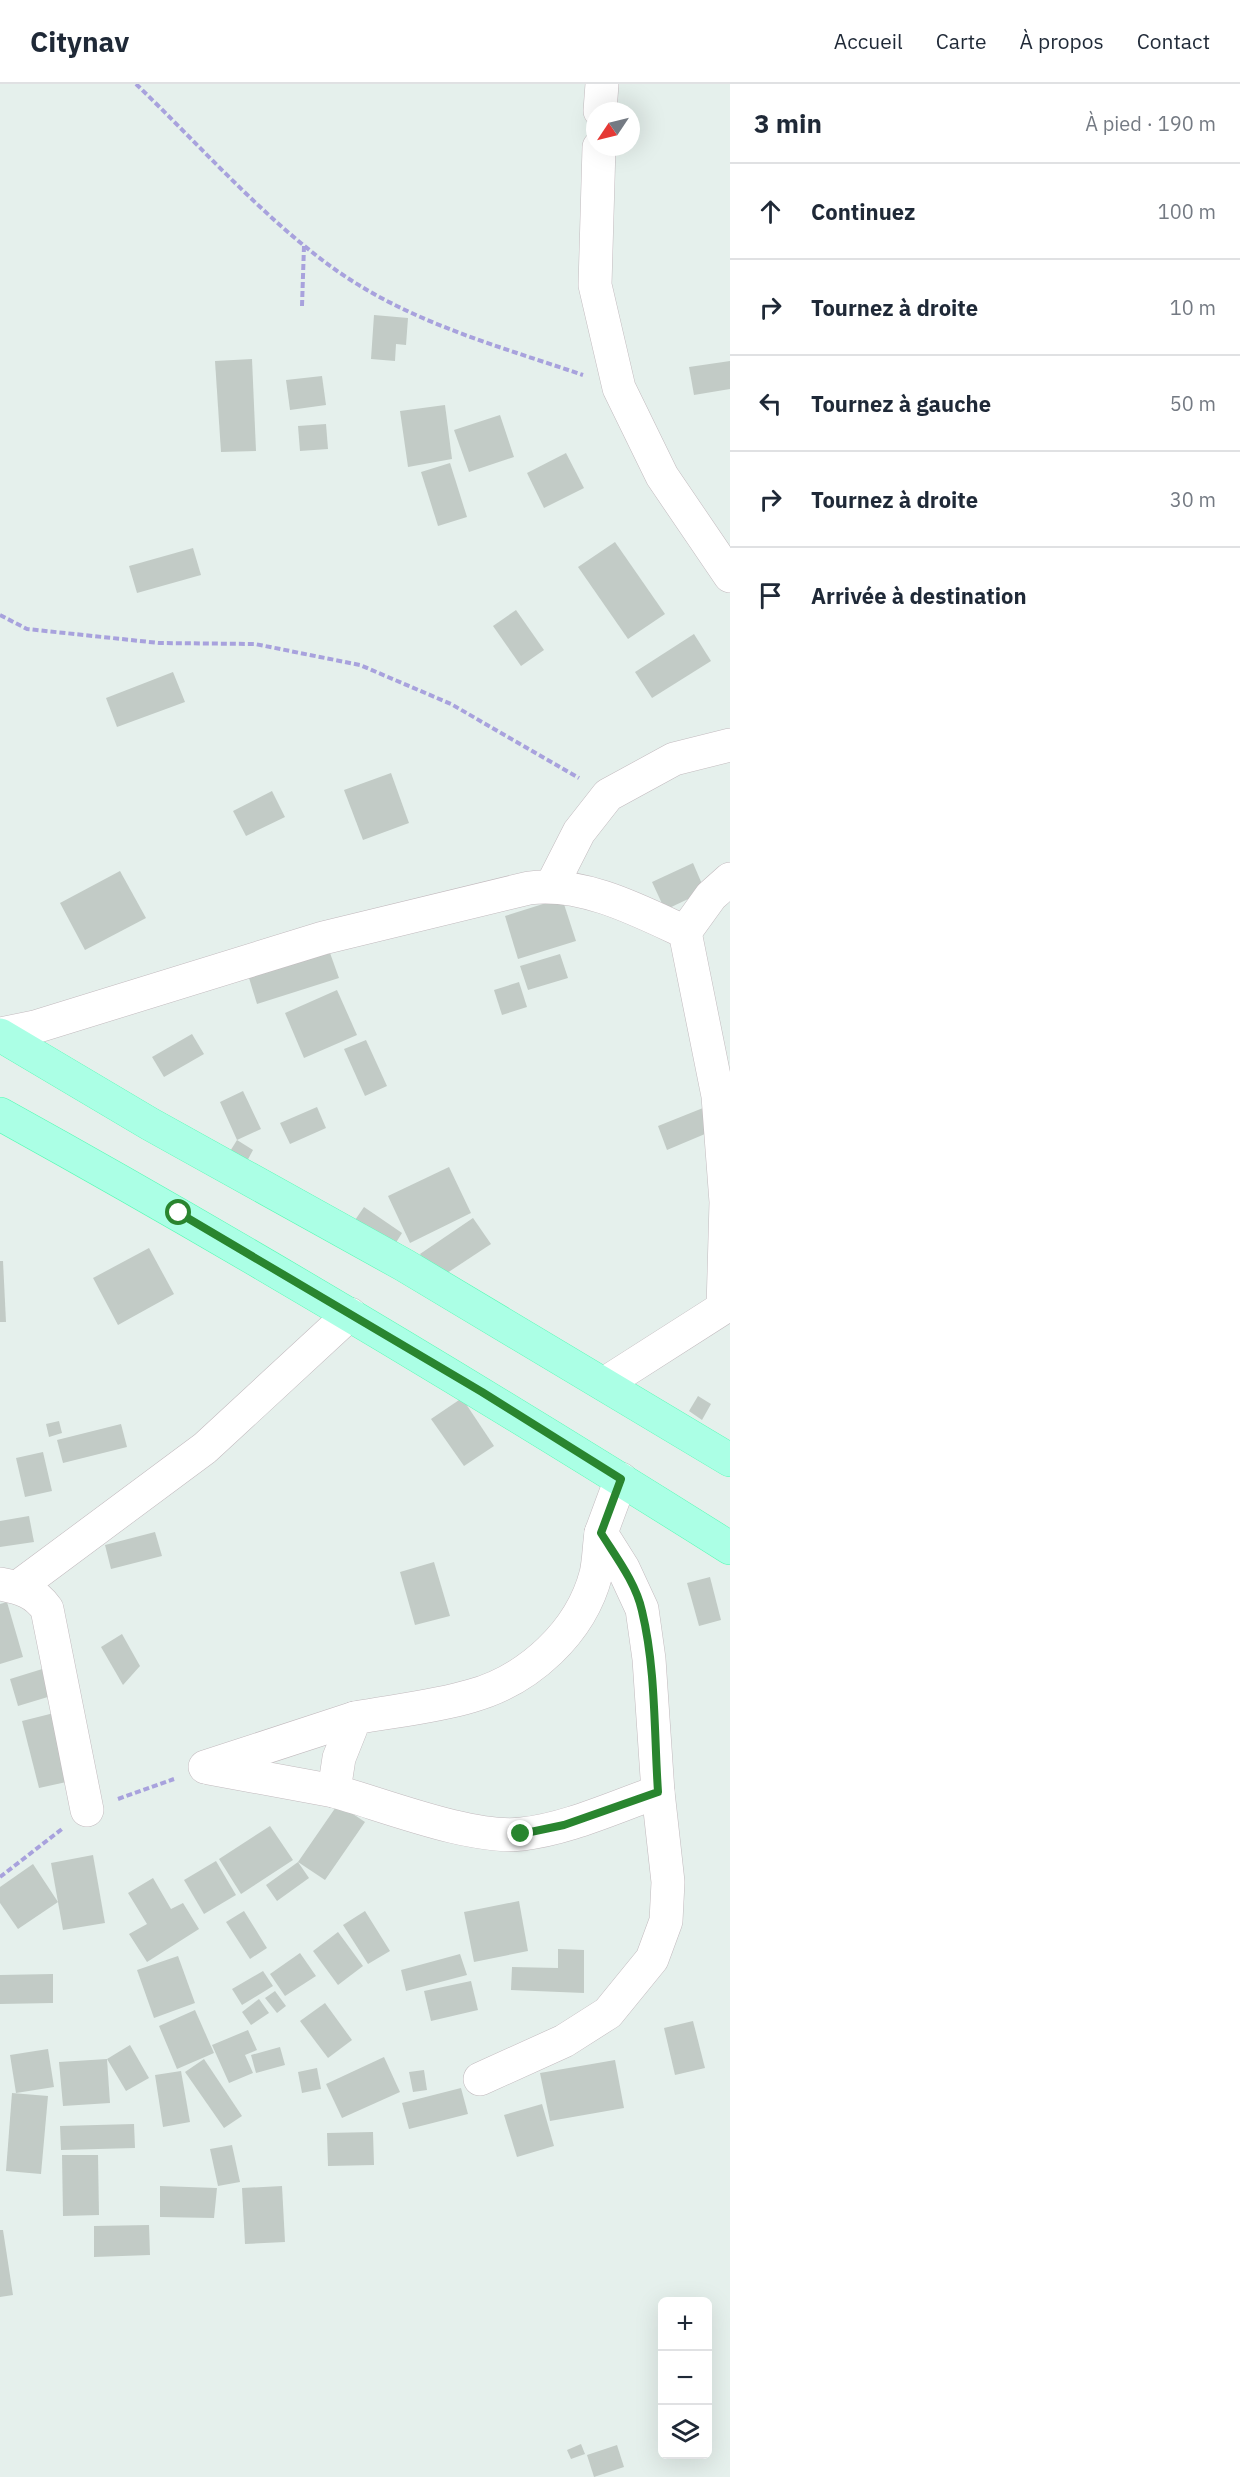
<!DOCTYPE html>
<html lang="fr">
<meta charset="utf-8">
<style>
:root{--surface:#fff;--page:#f2f2f3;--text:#1f2937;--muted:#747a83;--line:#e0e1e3}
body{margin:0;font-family:"IBM Plex Sans",sans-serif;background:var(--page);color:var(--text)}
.controls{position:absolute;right:18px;bottom:18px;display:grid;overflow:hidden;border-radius:9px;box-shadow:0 6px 24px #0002}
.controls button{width:54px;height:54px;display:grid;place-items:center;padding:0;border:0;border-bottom:2px solid var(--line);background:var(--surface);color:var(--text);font:30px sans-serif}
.compass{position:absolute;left:586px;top:18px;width:54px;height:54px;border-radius:50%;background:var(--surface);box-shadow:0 6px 24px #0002;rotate:235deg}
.stop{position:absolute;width:18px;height:18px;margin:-14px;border:4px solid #29852f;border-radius:50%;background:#fff}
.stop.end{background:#29852f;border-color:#fff;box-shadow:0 2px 6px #0008}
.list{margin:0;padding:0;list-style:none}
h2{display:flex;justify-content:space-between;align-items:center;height:78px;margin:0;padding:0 24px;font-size:26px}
h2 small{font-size:20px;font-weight:400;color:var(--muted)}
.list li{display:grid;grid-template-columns:39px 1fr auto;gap:18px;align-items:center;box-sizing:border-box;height:96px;padding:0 24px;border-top:2px solid var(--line)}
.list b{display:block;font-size:22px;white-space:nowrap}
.list em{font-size:20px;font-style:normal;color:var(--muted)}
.icon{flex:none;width:33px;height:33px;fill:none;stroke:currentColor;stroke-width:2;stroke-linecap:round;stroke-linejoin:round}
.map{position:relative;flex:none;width:730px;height:2393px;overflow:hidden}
header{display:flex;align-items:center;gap:36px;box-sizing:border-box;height:84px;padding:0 30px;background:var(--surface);border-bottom:2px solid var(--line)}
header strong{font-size:28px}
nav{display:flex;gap:33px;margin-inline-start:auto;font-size:21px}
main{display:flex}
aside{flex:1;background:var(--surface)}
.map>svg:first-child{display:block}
</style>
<header>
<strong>Citynav</strong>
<nav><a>Accueil</a><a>Carte</a><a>À propos</a><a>Contact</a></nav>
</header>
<main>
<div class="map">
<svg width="730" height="2393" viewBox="0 0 730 2393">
<rect width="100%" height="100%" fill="#e5f0ec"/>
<!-- building -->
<g fill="#c2cbc6">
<polygon points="374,231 408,234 406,261 396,260 395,277 371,275"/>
<polygon points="252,275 256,367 221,368 215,277"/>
<polygon points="730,277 730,305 694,311 689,283"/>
<polygon points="322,292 326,321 290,326 286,296"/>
<polygon points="445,321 452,375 408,383 400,327"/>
<polygon points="500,331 514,373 469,388 454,346"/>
<polygon points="326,340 328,365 300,367 298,342"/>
<polygon points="566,369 584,404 544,424 527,389"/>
<polygon points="450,379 467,433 438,442 421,388"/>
<polygon points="615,458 665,530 628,555 578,483"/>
<polygon points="193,464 201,491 137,509 129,482"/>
<polygon points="516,526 544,566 521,582 493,542"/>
<polygon points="694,550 711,577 652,614 635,588"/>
<polygon points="173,588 185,618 117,643 106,614"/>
<polygon points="391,689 409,739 363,756 344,706"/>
<polygon points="272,707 285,733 246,752 233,727"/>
<polygon points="693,779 705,807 665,826 652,798"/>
<polygon points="120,787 146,834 85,866 60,819"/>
<polygon points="562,814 576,857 518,875 505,832"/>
<polygon points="330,869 339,894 257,920 249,894"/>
<polygon points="560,870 568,894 528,906 520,882"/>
<polygon points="519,898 527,923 502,931 494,906"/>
<polygon points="337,906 357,951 304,974 285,929"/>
<polygon points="192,950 204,970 164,993 152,973"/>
<polygon points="366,956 387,1002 365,1012 344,965"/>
<polygon points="243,1007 261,1045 237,1056 253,1066 246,1079 229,1069 237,1056 220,1018"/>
<polygon points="317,1023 326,1044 290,1060 280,1039"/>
<polygon points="703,1024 712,1047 667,1066 658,1042"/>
<polygon points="449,1083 471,1129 410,1159 388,1112"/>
<polygon points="364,1123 402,1149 392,1165 353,1139"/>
<polygon points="473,1134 491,1160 438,1195 420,1170"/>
<polygon points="149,1164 174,1210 118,1241 93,1194"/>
<polygon points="0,1177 3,1177 6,1238 0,1238"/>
<polygon points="698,1312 711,1320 702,1336 689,1327"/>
<polygon points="462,1314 494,1362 464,1382 431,1335"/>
<polygon points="59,1337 62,1349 49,1353 46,1340"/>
<polygon points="121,1340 127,1363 63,1379 57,1356"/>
<polygon points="43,1368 52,1407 25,1413 16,1374"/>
<polygon points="29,1432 34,1458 0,1463 0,1437"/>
<polygon points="155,1448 162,1472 111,1485 105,1461"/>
<polygon points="434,1478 450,1532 415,1541 400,1488"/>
<polygon points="710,1493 721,1536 699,1542 687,1499"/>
<polygon points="7,1518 23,1573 0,1580 0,1520"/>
<polygon points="122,1550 140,1582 123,1601 101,1563"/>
<polygon points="52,1582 61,1609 18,1622 10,1595"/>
<polygon points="54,1629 71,1697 39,1704 22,1637"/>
<polygon points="338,1720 365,1738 325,1796 298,1778 309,1794 277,1817 266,1801 298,1778"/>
<polygon points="270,1742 293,1776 241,1810 219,1775"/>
<polygon points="93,1771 105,1839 63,1846 51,1779"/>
<polygon points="216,1777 236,1811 204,1830 184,1796"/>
<polygon points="33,1780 58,1818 18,1845 0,1819 0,1803"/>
<polygon points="153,1794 171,1825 183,1819 199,1845 147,1878 129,1850 147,1840 128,1809"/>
<polygon points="519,1817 528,1867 474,1878 464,1828"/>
<polygon points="244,1827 267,1864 250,1875 226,1838"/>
<polygon points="365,1827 390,1867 368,1880 343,1841"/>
<polygon points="338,1848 363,1882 338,1901 313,1867"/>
<polygon points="558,1865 584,1866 584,1909 511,1906 512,1883 558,1884"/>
<polygon points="300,1869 316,1892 285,1912 270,1890"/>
<polygon points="460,1870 467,1891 406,1907 401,1886"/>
<polygon points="178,1872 195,1919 154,1934 137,1886"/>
<polygon points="263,1887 273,1902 242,1921 232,1905"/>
<polygon points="53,1890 53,1919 0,1920 0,1891"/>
<polygon points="471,1897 478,1926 431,1937 424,1907"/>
<polygon points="275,1907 286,1922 277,1929 265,1914"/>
<polygon points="259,1915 269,1929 251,1941 242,1928"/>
<polygon points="325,1919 352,1956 328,1974 300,1937"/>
<polygon points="195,1926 214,1969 177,1985 159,1942"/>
<polygon points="693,1937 705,1984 675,1991 664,1944"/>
<polygon points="248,1946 257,1966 245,1971 253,1989 229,1999 212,1961"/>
<polygon points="130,1961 149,1994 126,2007 107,1975"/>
<polygon points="280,1963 285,1981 256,1989 251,1971"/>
<polygon points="48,1965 54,2003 16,2009 10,1971"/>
<polygon points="384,1973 400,2008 342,2034 326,2000"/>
<polygon points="107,1975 110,2019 63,2022 59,1978"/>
<polygon points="204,1975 242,2032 224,2044 185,1988"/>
<polygon points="615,1976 624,2024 550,2037 540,1989"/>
<polygon points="317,1984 321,2005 302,2009 298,1988"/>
<polygon points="424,1986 427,2006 413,2008 409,1988"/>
<polygon points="181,1987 190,2038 163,2043 155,1991"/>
<polygon points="461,2004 468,2030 409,2045 402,2019"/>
<polygon points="12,2009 48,2012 41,2090 6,2087"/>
<polygon points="542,2020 554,2062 517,2073 504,2031"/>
<polygon points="134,2040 135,2064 61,2066 60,2042"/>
<polygon points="373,2048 374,2081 328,2082 327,2049"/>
<polygon points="232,2061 240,2098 218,2102 210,2065"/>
<polygon points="62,2071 98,2071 99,2131 63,2132"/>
<polygon points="160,2102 217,2104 214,2134 160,2133"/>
<polygon points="282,2102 285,2158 245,2160 242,2104"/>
<polygon points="149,2141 150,2171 94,2173 94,2142"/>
<polygon points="0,2146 3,2146 13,2211 0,2213"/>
<polygon points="581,2360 585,2370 571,2375 567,2366"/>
<polygon points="617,2361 624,2383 594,2393 587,2371"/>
</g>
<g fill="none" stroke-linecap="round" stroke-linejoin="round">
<!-- minor casing -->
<g stroke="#c2babe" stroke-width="34">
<g id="minor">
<polyline points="600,27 602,0"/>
<polyline points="599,63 595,201 619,304 662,392 730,492"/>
<polyline points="552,801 579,748 608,711 674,675 730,661"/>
<polyline points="685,848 711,812 730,795"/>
<path d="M0,950l35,-7 288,-89 206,-50c53,-7 109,22 156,44l33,164 8,106 -3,106 -119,76"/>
<path d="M601,1449c-2,13 -2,28 -5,41 -15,58 -67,106 -125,122 -37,11 -78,15 -116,22l-16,40 -5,33c50,14 138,49 188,43 46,-5 92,-27 136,-42"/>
<path d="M0,1500c21,4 35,8 47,25l40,201"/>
<polyline points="18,1503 205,1364 350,1230"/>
<polyline points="205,1683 355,1634"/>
<polyline points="209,1684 334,1707"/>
<polyline points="480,1995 564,1957 608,1929 652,1875 666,1837 668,1798 658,1708 649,1575 642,1525 623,1484 601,1449 621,1395"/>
</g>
</g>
<!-- major casing -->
<g stroke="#52fcb3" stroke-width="34">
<g id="major">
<polyline points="0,951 150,1040 404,1181 730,1376"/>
<path d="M0,1030c248,137 490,283 730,434"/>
</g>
</g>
<!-- path -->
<g stroke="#a8a2dd" stroke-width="4" stroke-dasharray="6 3" stroke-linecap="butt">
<path d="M136,0c69,66 149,159 231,206 67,39 143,60 216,85"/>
<polyline points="302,222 304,162"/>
<polyline points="0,531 27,545 159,559 255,560 360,581 451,620 579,694"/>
<polyline points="118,1715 174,1695"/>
<polyline points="0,1793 62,1745"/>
</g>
<!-- minor -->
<use href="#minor" stroke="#fff" stroke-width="33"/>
<!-- major -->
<use href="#major" stroke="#abffe5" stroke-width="33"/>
</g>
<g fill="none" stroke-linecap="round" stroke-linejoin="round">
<!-- route -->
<path stroke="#29852f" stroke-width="8" d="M179,1129l303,179 139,87 -20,54c15,24 35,50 41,78 14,58 12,122 16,181l-94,33 -43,9"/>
</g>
</svg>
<div class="controls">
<button>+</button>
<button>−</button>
<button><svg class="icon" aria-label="layers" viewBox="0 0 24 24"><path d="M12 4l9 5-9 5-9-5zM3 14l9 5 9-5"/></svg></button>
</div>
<svg class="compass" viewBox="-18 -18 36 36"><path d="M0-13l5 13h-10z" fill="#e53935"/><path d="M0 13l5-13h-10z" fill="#747a83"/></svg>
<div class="stop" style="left:179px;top:1129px"></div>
<div class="stop end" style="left:521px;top:1750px"></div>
</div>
<aside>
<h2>3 min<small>À pied · 190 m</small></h2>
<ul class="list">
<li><svg class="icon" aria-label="ahead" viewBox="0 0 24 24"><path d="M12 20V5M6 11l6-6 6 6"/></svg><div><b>Continuez</b></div><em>100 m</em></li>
<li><svg class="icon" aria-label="right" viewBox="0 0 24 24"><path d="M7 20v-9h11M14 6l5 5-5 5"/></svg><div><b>Tournez à droite</b></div><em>10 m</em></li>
<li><svg class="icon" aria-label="left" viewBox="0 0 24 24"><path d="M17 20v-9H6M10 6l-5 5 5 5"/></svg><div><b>Tournez à gauche</b></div><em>50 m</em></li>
<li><svg class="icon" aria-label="right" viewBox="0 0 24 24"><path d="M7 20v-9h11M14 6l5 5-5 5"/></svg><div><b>Tournez à droite</b></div><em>30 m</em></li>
<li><svg class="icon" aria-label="arrive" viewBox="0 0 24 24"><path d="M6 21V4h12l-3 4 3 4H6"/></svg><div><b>Arrivée à destination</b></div></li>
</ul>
</aside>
</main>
